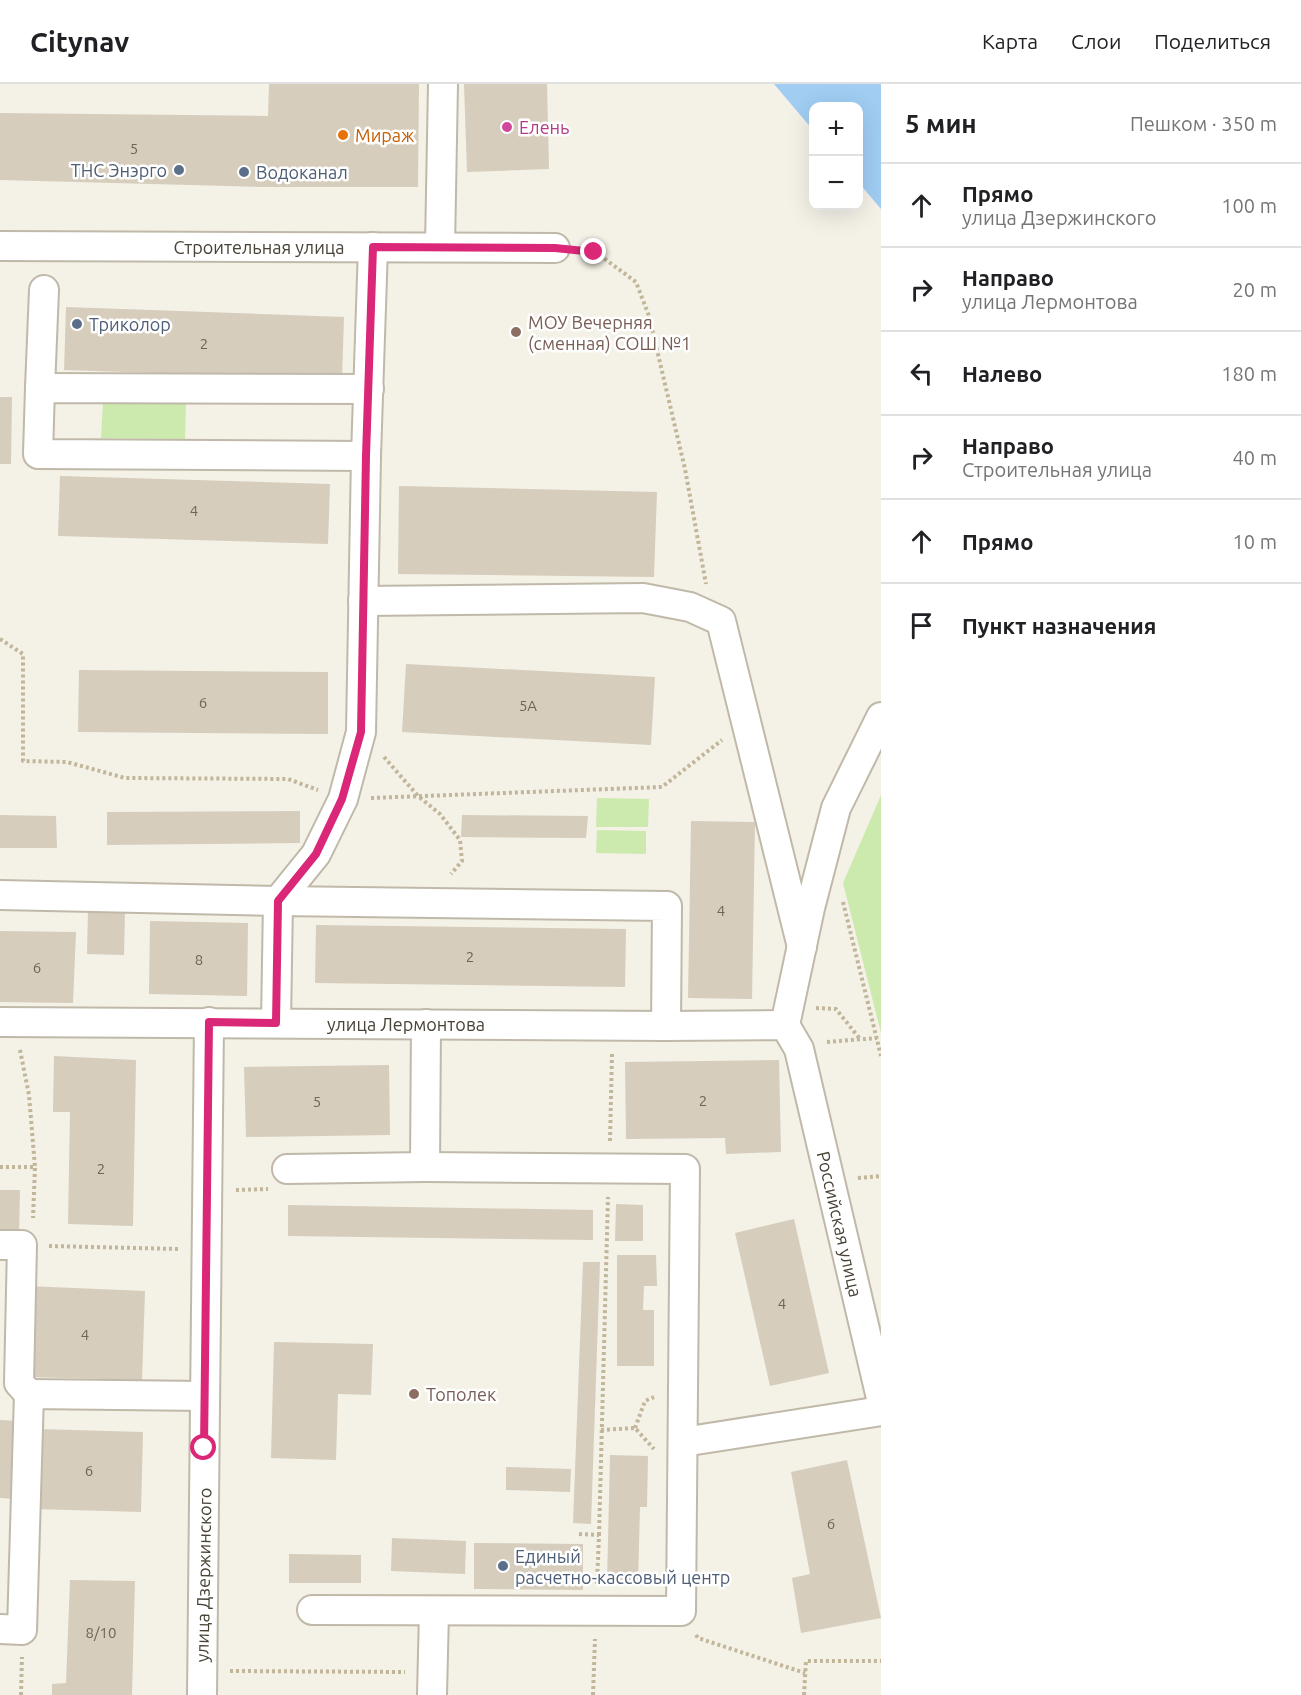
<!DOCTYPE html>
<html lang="ru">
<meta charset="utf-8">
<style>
:root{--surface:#fff;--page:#f2f2f2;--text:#202124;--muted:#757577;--line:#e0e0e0}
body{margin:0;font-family:Ubuntu,sans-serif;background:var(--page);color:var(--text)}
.controls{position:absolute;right:18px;top:18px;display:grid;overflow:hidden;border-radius:12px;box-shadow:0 6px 24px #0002}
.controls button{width:54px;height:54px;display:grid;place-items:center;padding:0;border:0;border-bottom:2px solid var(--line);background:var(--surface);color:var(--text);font:30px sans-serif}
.stop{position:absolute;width:18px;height:18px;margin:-14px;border:4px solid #db2777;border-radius:50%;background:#fff}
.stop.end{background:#db2777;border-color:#fff;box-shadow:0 2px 6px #0008}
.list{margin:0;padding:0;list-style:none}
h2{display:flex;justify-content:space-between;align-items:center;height:78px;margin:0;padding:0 24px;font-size:26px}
h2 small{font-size:20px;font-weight:400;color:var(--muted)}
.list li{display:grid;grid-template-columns:39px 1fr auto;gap:18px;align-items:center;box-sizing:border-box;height:84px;padding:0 24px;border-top:2px solid var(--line)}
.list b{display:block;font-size:22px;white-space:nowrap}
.list p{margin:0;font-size:20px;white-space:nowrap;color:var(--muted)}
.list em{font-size:20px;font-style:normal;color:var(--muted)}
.icon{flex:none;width:33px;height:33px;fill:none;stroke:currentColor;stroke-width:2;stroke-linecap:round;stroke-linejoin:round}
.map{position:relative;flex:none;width:881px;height:1611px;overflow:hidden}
header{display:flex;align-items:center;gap:36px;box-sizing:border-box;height:84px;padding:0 30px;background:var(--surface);border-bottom:2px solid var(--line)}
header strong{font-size:28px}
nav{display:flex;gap:33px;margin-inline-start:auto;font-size:21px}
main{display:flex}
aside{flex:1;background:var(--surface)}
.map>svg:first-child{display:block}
</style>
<header>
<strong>Citynav</strong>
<nav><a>Карта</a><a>Слои</a><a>Поделиться</a></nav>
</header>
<main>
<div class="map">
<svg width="881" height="1611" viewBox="0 0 881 1611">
<rect width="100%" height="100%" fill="#f4f1e7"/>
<!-- green -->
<g fill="#cceaae">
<polygon points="103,318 186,319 185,355 101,354"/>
<polygon points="881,711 881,949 843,799"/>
<polygon points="597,714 649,715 648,743 596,743"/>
<polygon points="597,746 646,747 646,770 596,769"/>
</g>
<!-- water -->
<polygon fill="#a1cdf3" points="774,0 881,0 881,125 859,99 858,22 814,22 813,46"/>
<!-- building -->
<g fill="#d6cdbc">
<polygon points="269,0 419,0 418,103 265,103 0,96 0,29 268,32"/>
<polygon points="464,0 547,0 549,85 467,88"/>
<polygon points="66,223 344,233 342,295 64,286"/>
<polygon points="0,313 12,313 11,380 0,380"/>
<polygon points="60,392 330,400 328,460 58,452"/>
<polygon points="399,402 657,408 654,493 398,490"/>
<polygon points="406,580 655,593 651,661 402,648"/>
<polygon points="79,586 328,588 328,650 78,648"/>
<polygon points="300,727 300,759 107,761 107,728"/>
<polygon points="0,731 56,732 57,764 0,764"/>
<polygon points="462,731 588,732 586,754 461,753"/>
<polygon points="691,737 755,738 752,915 688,914"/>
<polygon points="88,826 125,827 124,871 87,870"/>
<polygon points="150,837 248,839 247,912 149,910"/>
<polygon points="316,841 626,845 625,903 315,899"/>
<polygon points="0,847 76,848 73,919 0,918"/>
<polygon points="54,972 136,976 133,1142 68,1140 70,1028 53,1028"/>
<polygon points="779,976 781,1068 726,1070 725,1054 626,1055 625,978"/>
<polygon points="389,981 390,1051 246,1053 244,983"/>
<polygon points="0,1106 20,1106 19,1150 0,1150"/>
<polygon points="616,1120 643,1121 643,1157 615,1157"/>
<polygon points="288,1121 593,1126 593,1156 288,1152"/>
<polygon points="794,1135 829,1289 770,1302 735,1149"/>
<polygon points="617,1171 656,1171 657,1202 644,1202 643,1226 654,1226 654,1282 617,1282"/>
<polygon points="583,1178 600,1178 591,1440 573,1439"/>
<polygon points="27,1202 145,1207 142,1296 26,1293"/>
<polygon points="274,1258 373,1260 371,1311 338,1310 336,1376 271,1374"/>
<polygon points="0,1336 18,1337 15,1415 0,1414"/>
<polygon points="38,1345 143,1348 141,1428 35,1425"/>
<polygon points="610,1371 648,1372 647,1423 640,1423 638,1499 607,1499"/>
<polygon points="847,1376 881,1534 801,1549 792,1494 810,1490 791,1388"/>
<polygon points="506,1383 571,1385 570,1408 506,1406"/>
<polygon points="392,1454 466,1457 465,1490 391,1487"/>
<polygon points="474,1459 583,1460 583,1506 474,1505"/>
<polygon points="289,1470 361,1471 361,1499 289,1499"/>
<polygon points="70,1496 135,1497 132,1611 52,1611 52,1600 66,1599"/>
</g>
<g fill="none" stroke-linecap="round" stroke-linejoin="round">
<!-- minor casing -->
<g stroke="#c0b9a9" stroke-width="32">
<g id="minor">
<polyline points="0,162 555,164"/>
<polyline points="440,163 443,0"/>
<polyline points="40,304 44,206"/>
<polyline points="366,372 38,370 40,304 369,305"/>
<polyline points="363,517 643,514 690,523 721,537 802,863"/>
<polyline points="0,811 278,817 316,770 343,715 361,648 366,372 373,163"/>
<polyline points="0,938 666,942 785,941 799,965 881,1314"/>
<polyline points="276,939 278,817 667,822 666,942"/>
<polyline points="785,941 810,824 836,724 881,633"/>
<polyline points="287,1085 425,1083 426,940"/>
<polyline points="0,1161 22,1161 19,1299 29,1310"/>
<polyline points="683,1358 881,1327"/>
<polyline points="312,1526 681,1527 685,1085 425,1083"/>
<polyline points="0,1545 22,1546 29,1310 205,1312"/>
<polyline points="202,1611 209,938"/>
<polyline points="432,1611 434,1528"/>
</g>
</g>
<!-- path -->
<g stroke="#c2b69a" stroke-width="4" stroke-dasharray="3 3" stroke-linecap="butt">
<polyline points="583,166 594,167 636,198 649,232 685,385 706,500"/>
<polyline points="0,555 23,570 23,677 67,678 125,694 288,695 318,706"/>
<polyline points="384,673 418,712 440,730 460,756 462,777 451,790"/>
<polyline points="371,714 662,703 722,656"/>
<polyline points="843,818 881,972"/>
<polyline points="816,924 836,925 860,955"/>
<polyline points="827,958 877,954"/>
<polyline points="20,966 29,1011 35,1083"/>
<polyline points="610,1057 612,969"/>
<polyline points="0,1083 35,1083 33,1134"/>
<polyline points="858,1094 881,1092"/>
<polyline points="236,1106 268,1105"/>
<polyline points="49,1162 179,1165"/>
<polyline points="635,1344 645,1317 654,1313"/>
<polyline points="601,1346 635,1344 654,1365"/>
<polyline points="579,1450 599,1451 597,1500"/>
<polyline points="599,1451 608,1113"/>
<polyline points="696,1551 698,1554 805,1589"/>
<polyline points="230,1587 405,1588"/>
<polyline points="21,1611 22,1573"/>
<polyline points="593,1611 595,1555"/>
<polyline points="804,1611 806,1577 881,1577"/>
</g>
<!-- minor -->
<use href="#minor" stroke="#fff" stroke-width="28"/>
</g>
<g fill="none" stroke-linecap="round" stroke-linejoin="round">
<!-- route -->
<polyline stroke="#db2777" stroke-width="8" points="204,1364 209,938 276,939 278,817 316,770 342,715 361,648 366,372 373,163 555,164 594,168"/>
</g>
<!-- markers -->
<circle fill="#d1479c" stroke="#fff" stroke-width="2" cx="507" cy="43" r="6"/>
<circle fill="#e8710a" stroke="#fff" stroke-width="2" cx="343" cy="51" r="6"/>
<g fill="#5c6f8a" stroke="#fff" stroke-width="2">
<circle cx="179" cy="86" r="6"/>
<circle cx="244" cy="88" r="6"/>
<circle cx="77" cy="240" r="6"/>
<circle cx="503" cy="1482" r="6"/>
</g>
<g fill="#8d6e63" stroke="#fff" stroke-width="2">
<circle cx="516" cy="248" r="6"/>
<circle cx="414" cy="1310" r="6"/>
</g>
<g text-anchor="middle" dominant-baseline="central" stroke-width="5" stroke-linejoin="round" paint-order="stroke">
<!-- number labels -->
<g font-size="15" fill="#6c6558">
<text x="134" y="64">5</text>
<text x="204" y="259">2</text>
<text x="194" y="426">4</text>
<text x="203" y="618">6</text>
<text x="528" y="621">5А</text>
<text x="721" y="826">4</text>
<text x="470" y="872">2</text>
<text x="199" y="875">8</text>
<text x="37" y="883">6</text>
<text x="703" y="1016">2</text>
<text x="317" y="1017">5</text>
<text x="101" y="1084">2</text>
<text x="782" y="1219">4</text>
<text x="85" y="1250">4</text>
<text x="89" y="1386">6</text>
<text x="831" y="1439">6</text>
<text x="101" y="1548">8/10</text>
</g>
<!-- hotel labels -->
<g font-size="18" fill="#b23c85" stroke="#fff" text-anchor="start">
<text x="519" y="43">Елень</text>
</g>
<!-- food labels -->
<g font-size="18" fill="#c56008" stroke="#fff" text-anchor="start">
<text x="355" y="51">Мираж</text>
</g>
<!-- service labels -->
<g font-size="18" fill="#4e5e75" stroke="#fff" text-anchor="start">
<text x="167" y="86" text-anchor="end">ТНС Энэрго</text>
<text x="256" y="88">Водоканал</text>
<text x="89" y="240">Триколор</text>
<text x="515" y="1472">Единый<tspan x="515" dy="21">расчетно-кассовый центр</tspan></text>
</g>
<!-- street labels -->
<g font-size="18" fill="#484236" stroke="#fff">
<text x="259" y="163">Строительная улица</text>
<text x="406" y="940">улица Лермонтова</text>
<text transform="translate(840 1140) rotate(77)">Российская улица</text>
<text transform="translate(203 1491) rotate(-89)">улица Дзержинского</text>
</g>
<!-- education labels -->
<g font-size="18" fill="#785e54" stroke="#fff" text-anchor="start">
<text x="528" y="238">МОУ Вечерняя<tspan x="528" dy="21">(сменная) СОШ №1</tspan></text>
<text x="426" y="1310">Тополек</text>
</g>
</g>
</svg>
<div class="controls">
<button>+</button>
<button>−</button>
</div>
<div class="stop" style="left:204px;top:1364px"></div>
<div class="stop end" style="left:594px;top:168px"></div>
</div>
<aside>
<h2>5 мин<small>Пешком · 350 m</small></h2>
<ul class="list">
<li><svg class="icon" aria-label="ahead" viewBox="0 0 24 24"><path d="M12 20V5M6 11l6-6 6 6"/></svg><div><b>Прямо</b><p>улица Дзержинского</p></div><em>100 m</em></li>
<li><svg class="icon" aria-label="right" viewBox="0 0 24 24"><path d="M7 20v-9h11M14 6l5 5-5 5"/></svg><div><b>Направо</b><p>улица Лермонтова</p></div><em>20 m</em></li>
<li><svg class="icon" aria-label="left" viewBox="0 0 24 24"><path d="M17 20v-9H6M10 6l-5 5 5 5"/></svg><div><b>Налево</b></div><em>180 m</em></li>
<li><svg class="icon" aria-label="right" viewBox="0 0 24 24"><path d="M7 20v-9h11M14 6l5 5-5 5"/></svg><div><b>Направо</b><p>Строительная улица</p></div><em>40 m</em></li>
<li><svg class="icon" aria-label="ahead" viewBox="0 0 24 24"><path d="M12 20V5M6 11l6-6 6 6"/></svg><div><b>Прямо</b></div><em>10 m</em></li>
<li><svg class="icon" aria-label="arrive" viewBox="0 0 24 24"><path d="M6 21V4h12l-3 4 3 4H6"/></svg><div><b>Пункт назначения</b></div></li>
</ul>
</aside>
</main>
